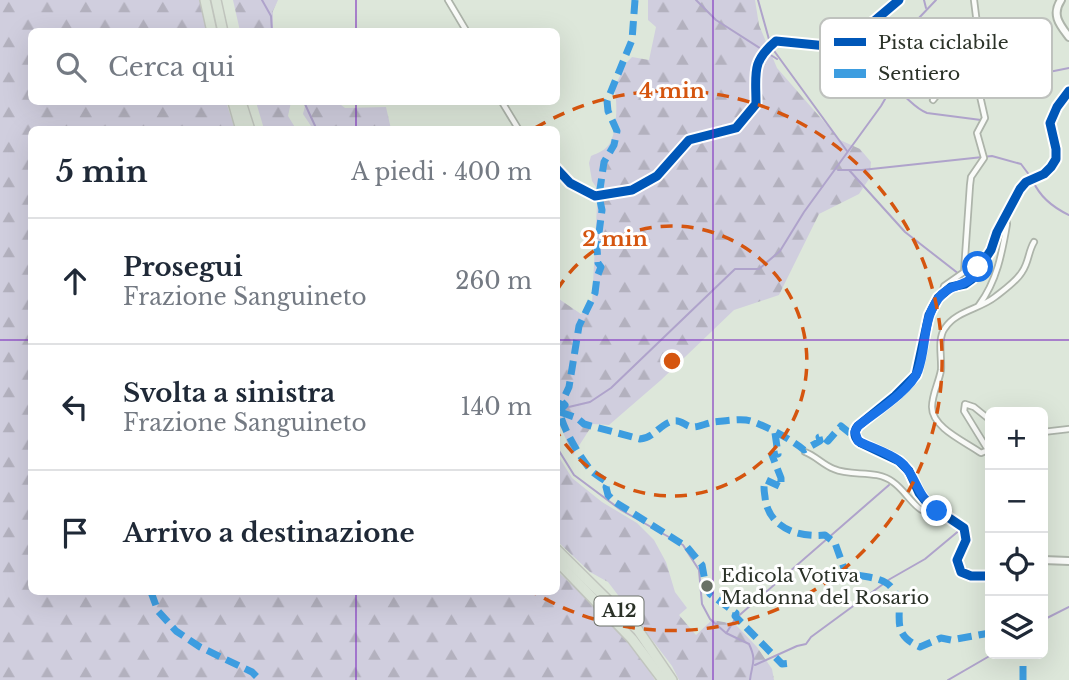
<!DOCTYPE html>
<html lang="it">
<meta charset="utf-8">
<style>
:root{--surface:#fff;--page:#f2f2f3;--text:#1f2937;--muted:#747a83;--line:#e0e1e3}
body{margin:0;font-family:"Libre Baskerville",serif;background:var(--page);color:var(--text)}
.controls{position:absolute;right:21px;bottom:21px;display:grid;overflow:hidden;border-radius:10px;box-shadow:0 7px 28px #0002}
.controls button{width:63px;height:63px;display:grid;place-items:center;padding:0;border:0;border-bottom:2px solid var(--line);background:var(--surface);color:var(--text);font:35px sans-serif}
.stop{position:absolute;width:21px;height:21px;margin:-16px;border:5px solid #1a73e8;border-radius:50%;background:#fff}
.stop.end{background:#1a73e8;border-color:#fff;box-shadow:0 2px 7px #0008}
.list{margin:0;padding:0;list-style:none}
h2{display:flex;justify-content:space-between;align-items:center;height:91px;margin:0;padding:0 28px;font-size:30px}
h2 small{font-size:23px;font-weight:400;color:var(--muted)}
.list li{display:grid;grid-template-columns:46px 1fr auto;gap:21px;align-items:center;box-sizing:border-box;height:126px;padding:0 28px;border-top:2px solid var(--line)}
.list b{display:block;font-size:26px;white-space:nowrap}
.list p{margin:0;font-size:23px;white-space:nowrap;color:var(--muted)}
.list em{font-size:23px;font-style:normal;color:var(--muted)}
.icon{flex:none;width:38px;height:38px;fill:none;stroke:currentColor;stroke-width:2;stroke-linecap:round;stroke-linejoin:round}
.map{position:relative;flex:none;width:1069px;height:680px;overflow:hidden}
.search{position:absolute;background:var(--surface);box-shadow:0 7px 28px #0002;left:28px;top:28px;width:532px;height:77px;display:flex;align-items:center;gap:18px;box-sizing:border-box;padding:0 24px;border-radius:10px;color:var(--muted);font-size:26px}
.panel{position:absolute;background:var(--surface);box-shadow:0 7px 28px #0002;left:28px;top:126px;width:532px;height:469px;border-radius:10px}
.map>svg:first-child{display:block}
</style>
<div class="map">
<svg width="1069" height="680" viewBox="0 0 1069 680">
<defs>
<pattern id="forest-firs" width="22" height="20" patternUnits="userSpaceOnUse" patternTransform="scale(1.75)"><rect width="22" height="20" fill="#d0cede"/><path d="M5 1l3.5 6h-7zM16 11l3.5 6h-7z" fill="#b3b1be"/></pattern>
</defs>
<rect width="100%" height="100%" fill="#dde7da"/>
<!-- forest -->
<g fill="url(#forest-firs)">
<path d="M0,0h202l7,31 -177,1v70h194l9,27 -203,1v462h524l1,-21c35,32 73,68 98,109h-655z"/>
<polygon points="233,0 278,0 273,11 273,31 240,31"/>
<path d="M648,0h107l4,25 18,43 63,72 20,9 11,13 -2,17 -10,15 -40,20 -40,81 -45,15 -73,70 -52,45 -16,-1 -20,31 -16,-36 -1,-122 25,17 11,-10 5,-99 -1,-18 -4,-6 -3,-18 2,-7c7,-3 15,-6 19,-13 7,-13 8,-42 4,-55l13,-26 5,-5 17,3 7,-33 -8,-7z"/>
<polygon points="256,102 291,102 288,116 296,129 264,129"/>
<polygon points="306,102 337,102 345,108 386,107 391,129 313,129 303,114"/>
<polygon points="557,454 572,478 602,502 637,523 654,540 666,562 675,592 687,608 679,615 696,635 712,620 735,624 757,647 772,669 774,680 679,680 672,666 608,582 590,572 557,541"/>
</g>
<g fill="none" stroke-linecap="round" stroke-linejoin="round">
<!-- stream -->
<g stroke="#afa3cb" stroke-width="2">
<polyline points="262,0 271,16 272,32"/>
<polyline points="696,0 716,20 777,59"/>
<polyline points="758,0 770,43"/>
<polyline points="924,0 926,8"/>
<polyline points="772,48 847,151"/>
<polyline points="900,74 946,79"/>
<polyline points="952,80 966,80 1017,71 1034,75 1069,68"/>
<path d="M892,88c13,5 21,20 35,25l54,7"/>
<polyline points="304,102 317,130"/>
<polyline points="838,170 862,170 992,156 1021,164 1030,176"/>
<polyline points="849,170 905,232 959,274"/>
<path d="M1033,181c7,16 21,27 36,34"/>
<polyline points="556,410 590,402 611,388 735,269 759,269 780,251 804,212 881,106 902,70 917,20 936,0"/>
<path d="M556,446l18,29 47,35 62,35 16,25 3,34 8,15 16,14 23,11c8,17 3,19 1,36"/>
<polyline points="1043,620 1069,607"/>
<polyline points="727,632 735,619 889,485"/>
<polyline points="755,665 797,646 806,644 811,637 890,579 925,559 961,529"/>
<polyline points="948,680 993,654"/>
</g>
<!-- minor casing -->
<g stroke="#adb4aa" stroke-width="8">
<g id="minor">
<polyline points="448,0 467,32"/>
<path d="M933,100l16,-20c-1,-11 -9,-21 0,-30l4,2 5,10 23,18 -1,15"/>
<polyline points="502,102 519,130"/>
<path d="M556,168l14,15 25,13 37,-6 25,-14 32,-36 47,-12 20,-24c0,-31 -5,-42 20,-63l61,6 16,-8 46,-39"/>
<polyline points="943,292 944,286 964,272 970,185 971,177 984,158 977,133 985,118 980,96 993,82 992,78 977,65 972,59 971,50 977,24 974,0"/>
<path d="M979,305c18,-24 23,-52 28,-81l-1,-6"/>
<path d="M990,420l-16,-13 -9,-3 -1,7 24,39 -7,3c-15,-11 -49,-25 -49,-46 0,-13 7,-25 9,-37 1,-13 -4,-31 4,-42 11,-17 35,-19 50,-31 9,-7 21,-15 27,-25 7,-10 6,-20 12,-30"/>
<polyline points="1043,432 1069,429"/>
<path d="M805,452c11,4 18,13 29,17 18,8 42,0 59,13 17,12 23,35 48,32"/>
</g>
</g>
<!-- tertiary casing -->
<g stroke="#adb4aa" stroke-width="10">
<g id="tertiary">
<path d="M1061,0c-10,15 -1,25 8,37"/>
<polyline points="1043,560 1069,561"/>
<path d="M990,576h-19l-10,-4 -4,-12 9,-20 -2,-12 -37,-25 -8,-10 -10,-22 -10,-10 -38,-18c-7,-5 -8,-11 -3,-17l37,-30 21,-21 13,-60 9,-17 13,-11 14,-3 7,-5 19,-29 6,-18 23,-43 6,-7 18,-8 7,-7 5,-8v-10l-6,-26 7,-16 12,-16"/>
</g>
</g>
<!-- motorway casing -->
<g stroke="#c1c5be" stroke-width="12">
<g id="motorway">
<polyline points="205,0 212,32"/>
<polyline points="216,0 223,32"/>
<polyline points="233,102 241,130"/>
<polyline points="241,102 250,130"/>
<polyline points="556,549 638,630 672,680"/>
<polyline points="556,560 632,639 663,680"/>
</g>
</g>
<!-- minor -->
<use href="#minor" stroke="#fafbf9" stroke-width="4.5"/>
<!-- tertiary -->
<use href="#tertiary" stroke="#fafbf9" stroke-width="6"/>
<!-- motorway -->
<use href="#motorway" stroke="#dae3d7" stroke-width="9"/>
<!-- quiet -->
<g stroke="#3d9de0" stroke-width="7" stroke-dasharray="14 7" stroke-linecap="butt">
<path d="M635,0l-3,40 -25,61 1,10 9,20 -3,14 -10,17 -5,34 3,14 -5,38 1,15 3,4 -4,10 -2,16 -16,33 -10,61 -7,15 3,3 -5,5c-1,13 24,55 34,63 5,4 9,6 14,10l-2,4 2,8 7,7 72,45 15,18 4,22 4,7 26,19 -1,3 47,48 9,-1"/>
<path d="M560,412l17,6 7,6 56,15c14,-1 20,-15 33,-18 9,-2 12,6 20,6 6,0 14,-4 21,-5 10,-1 23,-3 32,-2 14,2 48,21 58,30l16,-9 -1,-4 3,-1 6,5 13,-15 15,12"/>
<path d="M775,433l3,21 -6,1 9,23v9l-15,-7c-3,6 -2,10 -1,17 3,31 34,41 60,38l10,8 10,28c13,7 36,4 46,16 20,21 -8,44 29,60l21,-9 10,2 39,-7"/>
<polyline points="151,592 158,611 176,631 200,647 252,672 260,680"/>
<polyline points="1023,680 1023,654"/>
</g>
<!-- cycleway casing -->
<g stroke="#fff" stroke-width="13">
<g id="cycleway">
<path d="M556,168l14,15 25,13 37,-6 25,-14 32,-36 47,-12 20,-24c0,-31 -5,-42 20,-63l61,6 16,-8 46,-39"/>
<path d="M990,576h-19l-10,-4 -4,-12 9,-20 -2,-12 -37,-25 -8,-10 -10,-22 -10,-10 -38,-18c-7,-5 -8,-11 -3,-17l37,-30 21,-21 13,-60 9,-17 13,-11 14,-3 7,-5 19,-29 6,-18 23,-43 6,-7 18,-8 7,-7 5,-8v-10l-6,-26 7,-16 12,-16"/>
</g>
</g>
<!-- cycleway -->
<use href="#cycleway" stroke="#0057b8" stroke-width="9"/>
</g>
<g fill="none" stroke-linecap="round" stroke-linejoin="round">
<!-- route -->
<path stroke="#1a73e8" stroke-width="9" d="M937,511c-20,-15 -19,-30 -33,-46 -11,-11 -32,-17 -46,-24l-3,-9 3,-6c16,-13 52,-35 60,-55 9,-24 4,-50 20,-72 13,-19 31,-8 40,-32"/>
</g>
<!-- grid -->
<path fill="none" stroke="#7b2cbf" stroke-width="2" stroke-opacity="0.55" d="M356,0v32M713,0v680M356,102v28M0,340h32M556,340h513M356,592v88"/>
<!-- distance rings -->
<g fill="none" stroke="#d5550f" stroke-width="3.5" stroke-dasharray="12 9">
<path d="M557 290A135 135 0 1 1 557 432"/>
<path d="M535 128A270 270 0 1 1 533 592"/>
</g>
<!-- markers -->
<circle fill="#697166" stroke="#fff" stroke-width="2.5" cx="707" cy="586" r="7"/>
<g text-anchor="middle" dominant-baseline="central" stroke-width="6" stroke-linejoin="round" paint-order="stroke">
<!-- shield labels -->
<rect fill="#fff" stroke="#6b7068" stroke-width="2" x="594.5" y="596.5" width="49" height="29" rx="5"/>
<g font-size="18" font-weight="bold" fill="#2b3228">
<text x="619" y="611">A12</text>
</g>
<!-- poi labels -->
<g font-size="19" fill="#2b3228" stroke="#fff" text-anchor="start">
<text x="721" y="575">Edicola Votiva<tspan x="721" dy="22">Madonna del Rosario</tspan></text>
</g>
</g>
<!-- legend -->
<rect x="820" y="18" width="232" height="80" rx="10" fill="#fff" stroke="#bfc2be" stroke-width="2"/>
<rect x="834" y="38" width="32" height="8" fill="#0057b8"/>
<rect x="834" y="69" width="32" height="9" fill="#3d9de0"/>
<g font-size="19" fill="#2b3228">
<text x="878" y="49">Pista ciclabile</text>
<text x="878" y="80">Sentiero</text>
</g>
<circle cx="672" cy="361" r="10" fill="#d5550f" stroke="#fff" stroke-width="3.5"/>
<g font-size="21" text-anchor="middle" font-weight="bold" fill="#d5550f" stroke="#fff" stroke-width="6" stroke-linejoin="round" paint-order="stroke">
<text x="672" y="98">4 min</text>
<text x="615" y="246">2 min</text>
</g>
</svg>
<div class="controls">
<button>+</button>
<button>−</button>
<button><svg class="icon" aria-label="locate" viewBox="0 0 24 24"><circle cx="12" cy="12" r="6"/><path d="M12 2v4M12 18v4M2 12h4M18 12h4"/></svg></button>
<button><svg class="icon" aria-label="layers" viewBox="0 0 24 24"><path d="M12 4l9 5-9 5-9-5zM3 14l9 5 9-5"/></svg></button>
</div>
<div class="stop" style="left:978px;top:267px"></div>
<div class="stop end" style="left:937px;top:511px"></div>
<div class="search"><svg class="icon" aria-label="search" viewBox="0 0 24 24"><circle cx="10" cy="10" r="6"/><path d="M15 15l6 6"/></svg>Cerca qui</div>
<section class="panel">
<h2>5 min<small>A piedi · 400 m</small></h2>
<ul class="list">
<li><svg class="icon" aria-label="ahead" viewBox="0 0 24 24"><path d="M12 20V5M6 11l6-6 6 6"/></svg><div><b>Prosegui</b><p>Frazione Sanguineto</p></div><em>260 m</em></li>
<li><svg class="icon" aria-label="left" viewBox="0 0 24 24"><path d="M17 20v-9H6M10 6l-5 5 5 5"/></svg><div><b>Svolta a sinistra</b><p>Frazione Sanguineto</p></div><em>140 m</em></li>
<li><svg class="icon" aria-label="arrive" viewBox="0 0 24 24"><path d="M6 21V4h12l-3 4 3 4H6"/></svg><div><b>Arrivo a destinazione</b></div></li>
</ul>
</section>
</div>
